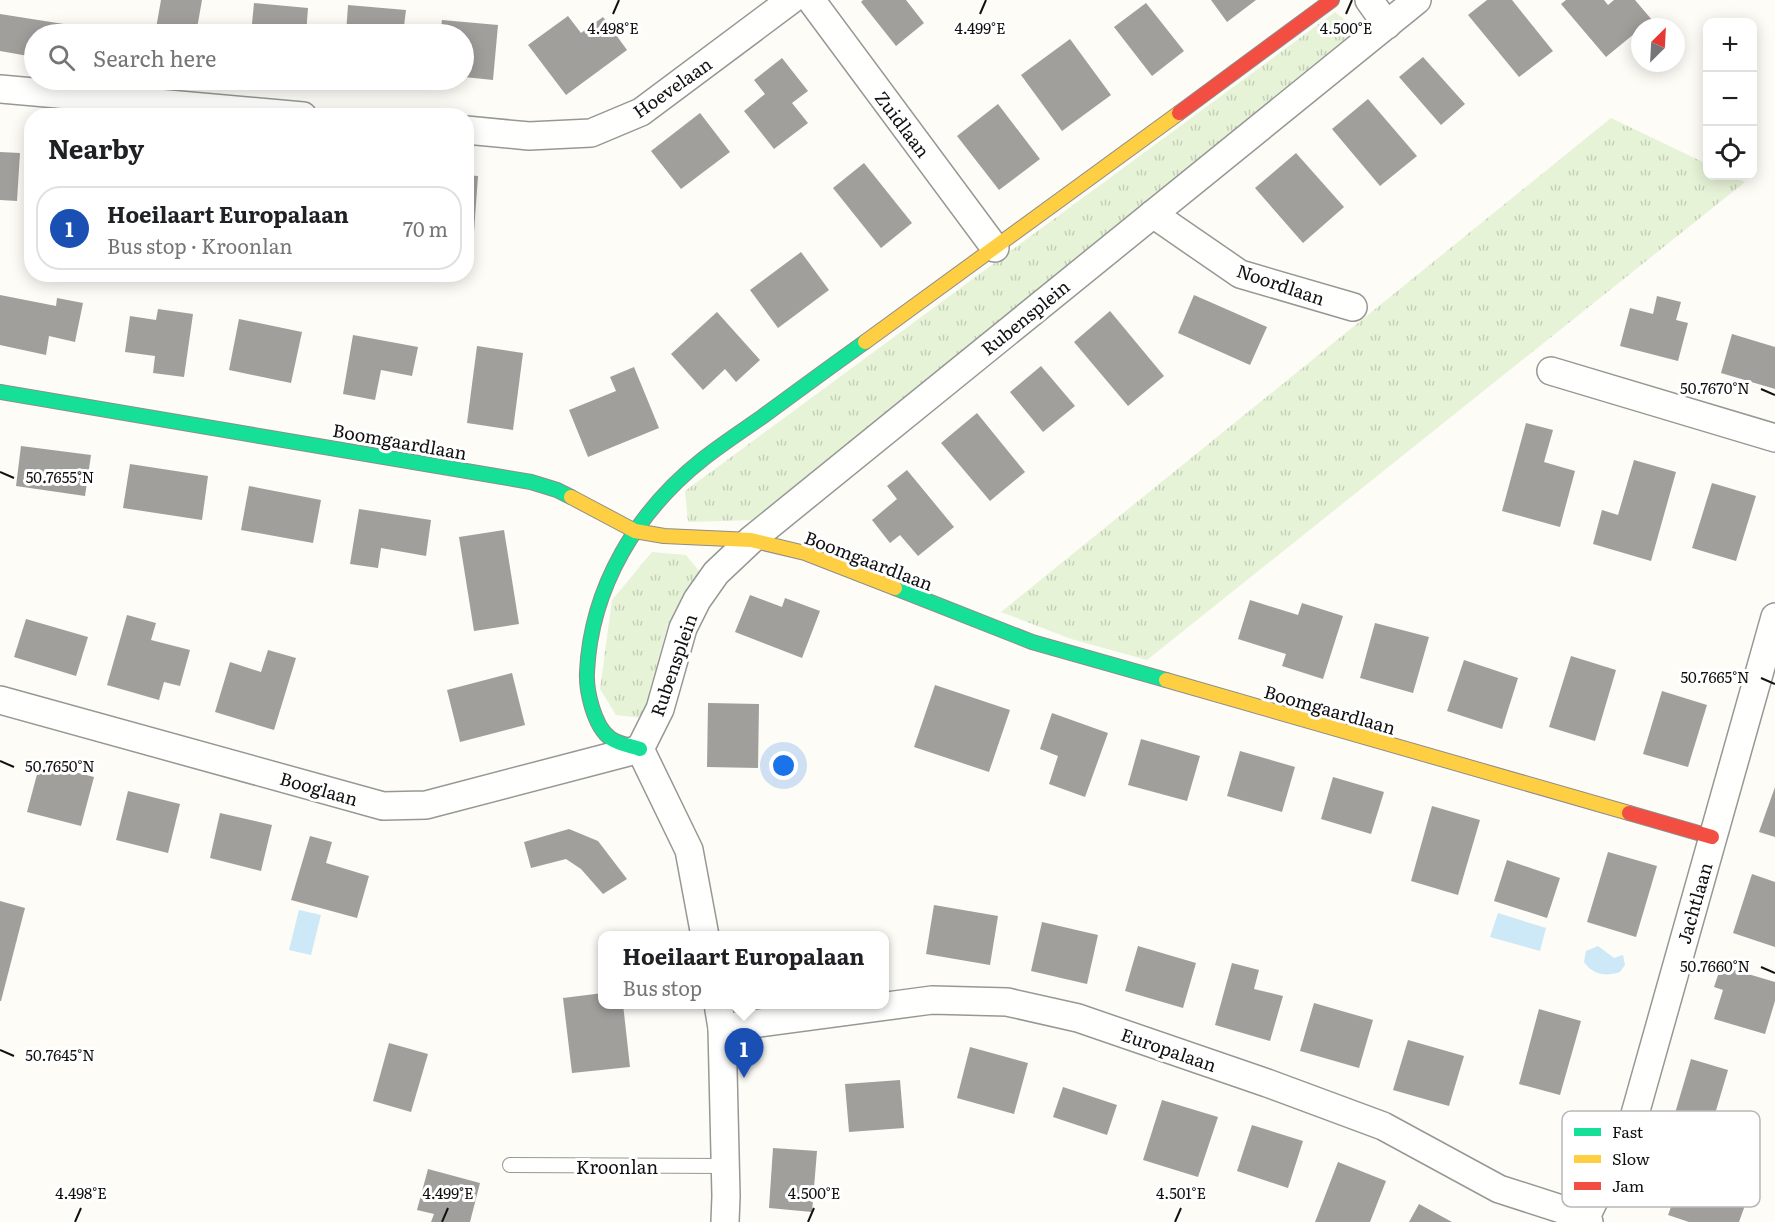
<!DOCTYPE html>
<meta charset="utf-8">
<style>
:root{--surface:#fff;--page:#f6f6f6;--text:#202124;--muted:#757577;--line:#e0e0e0;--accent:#646362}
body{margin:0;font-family:Literata,serif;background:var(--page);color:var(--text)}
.controls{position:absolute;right:18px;top:18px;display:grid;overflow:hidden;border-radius:12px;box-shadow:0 3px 15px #0003}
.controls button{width:54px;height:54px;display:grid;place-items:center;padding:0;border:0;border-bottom:2px solid var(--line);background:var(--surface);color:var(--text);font:30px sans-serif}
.compass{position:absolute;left:1631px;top:18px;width:54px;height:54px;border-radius:50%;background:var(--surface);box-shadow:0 3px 15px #0003;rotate:24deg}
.you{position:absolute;left:784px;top:766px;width:21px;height:21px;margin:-15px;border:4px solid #fff;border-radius:50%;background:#1a73e8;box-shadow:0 0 0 9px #1a73e833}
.badge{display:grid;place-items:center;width:39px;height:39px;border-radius:50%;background:var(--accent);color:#fff;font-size:20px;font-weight:700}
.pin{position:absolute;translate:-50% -50px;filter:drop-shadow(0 2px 3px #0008)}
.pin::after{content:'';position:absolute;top:32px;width:21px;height:18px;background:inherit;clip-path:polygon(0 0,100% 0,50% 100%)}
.popup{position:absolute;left:598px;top:931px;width:291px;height:78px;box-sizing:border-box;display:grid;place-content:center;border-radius:12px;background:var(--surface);filter:drop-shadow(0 2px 4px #0005);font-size:20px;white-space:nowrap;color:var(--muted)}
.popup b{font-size:22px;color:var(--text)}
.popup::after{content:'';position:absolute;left:50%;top:100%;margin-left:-12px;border:12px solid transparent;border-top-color:var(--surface)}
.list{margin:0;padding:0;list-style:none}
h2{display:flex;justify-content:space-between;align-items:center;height:78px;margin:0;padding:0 24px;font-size:26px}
h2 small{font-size:20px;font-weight:400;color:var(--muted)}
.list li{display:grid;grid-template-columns:39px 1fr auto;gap:18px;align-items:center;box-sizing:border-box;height:84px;margin:0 12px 12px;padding:0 12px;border:2px solid var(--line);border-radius:24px}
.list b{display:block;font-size:22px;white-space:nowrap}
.list p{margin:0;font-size:20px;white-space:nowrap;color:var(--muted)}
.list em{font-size:20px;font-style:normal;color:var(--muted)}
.icon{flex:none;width:33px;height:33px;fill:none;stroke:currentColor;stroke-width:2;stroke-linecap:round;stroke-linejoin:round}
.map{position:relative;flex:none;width:1775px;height:1222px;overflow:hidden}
.search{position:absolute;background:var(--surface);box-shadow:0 3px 15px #0003;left:24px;top:24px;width:450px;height:66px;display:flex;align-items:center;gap:15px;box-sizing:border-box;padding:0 21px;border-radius:33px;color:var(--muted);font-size:22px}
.panel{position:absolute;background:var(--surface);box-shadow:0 3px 15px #0003;left:24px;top:108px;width:450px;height:174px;border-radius:24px}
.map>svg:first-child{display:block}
</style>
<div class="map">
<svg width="1775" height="1222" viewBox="0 0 1775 1222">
<defs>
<pattern id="grass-tufts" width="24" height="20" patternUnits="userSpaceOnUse" patternTransform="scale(1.5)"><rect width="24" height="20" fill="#e7f3d7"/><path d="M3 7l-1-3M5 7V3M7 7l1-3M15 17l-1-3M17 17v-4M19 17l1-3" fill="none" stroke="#c5cfb8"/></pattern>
</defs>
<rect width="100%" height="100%" fill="#fdfcf7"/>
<!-- grass -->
<g fill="url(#grass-tufts)">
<polygon points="1335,12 1360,32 754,520 688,522 685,491"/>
<polygon points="1611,118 1707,164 1708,176 1732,176 1745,182 1147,660 1071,639 1001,612"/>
<polygon points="652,552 686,555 699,571 668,624 642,718 616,715 600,689 612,600"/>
</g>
<!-- water -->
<g fill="#cde8f7">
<polygon points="299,910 321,915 311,955 289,950"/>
<polygon points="1498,913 1546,928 1540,951 1490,937"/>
<path d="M1598,946l16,12 9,-3 2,10 -5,7c-14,5 -27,3 -36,-10l2,-11z"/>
</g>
<!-- building -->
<g fill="#a19f9c">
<polygon points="161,0 202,0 196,34 155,34"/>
<polygon points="863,0 906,0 924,23 896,46 861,2"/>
<polygon points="1211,0 1256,0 1227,22"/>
<polygon points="1487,0 1512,0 1553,51 1519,77 1468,15"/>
<polygon points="1566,0 1604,0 1608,5 1614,0 1635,0 1652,20 1640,27 1640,29 1606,57 1561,4"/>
<polygon points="254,3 308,8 306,34 251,34"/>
<polygon points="1146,3 1184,51 1152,76 1114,27"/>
<polygon points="348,5 406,10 403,34 346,34"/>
<polygon points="0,14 121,33 121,34 34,34 34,57 0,51"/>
<polygon points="568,16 581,33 603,17 627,50 566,95 528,45"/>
<polygon points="442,20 498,25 493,80 464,77 464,34 440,34"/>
<polygon points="1070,39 1111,95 1062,131 1021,75"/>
<polygon points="1423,57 1465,104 1441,125 1399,77"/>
<polygon points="782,58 808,91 792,103 808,123 774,149 744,111 765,94 754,80"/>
<polygon points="1368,99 1417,156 1380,186 1332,129"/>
<polygon points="998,104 1040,159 999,190 957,136"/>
<polygon points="700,113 730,152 681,189 651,151"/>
<polygon points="0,152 20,153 17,201 0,200"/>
<polygon points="1296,153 1344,207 1303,243 1255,188"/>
<polygon points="864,163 912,223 881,248 833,188"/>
<polygon points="466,175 478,176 473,246 466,246"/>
<polygon points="801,252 829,290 778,328 750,290"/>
<polygon points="0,295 56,306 57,298 83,303 75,342 49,336 46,355 0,345"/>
<polygon points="1194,295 1267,327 1250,365 1178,333"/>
<polygon points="1657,296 1681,302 1676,320 1688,323 1678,361 1620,346 1630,308 1653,314"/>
<polygon points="158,309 193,314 184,377 153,373 155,356 125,352 130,316 156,320"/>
<polygon points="1110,311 1164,376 1128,406 1074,342"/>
<polygon points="717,312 760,360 736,382 725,369 703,390 671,354"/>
<polygon points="239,319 302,332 291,383 229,370"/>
<polygon points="1732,334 1775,347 1775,389 1721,373"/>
<polygon points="353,335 418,347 412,376 381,370 375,400 343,394"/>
<polygon points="477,346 523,353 513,430 467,423"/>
<polygon points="1041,366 1075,406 1043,432 1010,392"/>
<polygon points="634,367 659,428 588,457 569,410 616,391 610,377"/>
<polygon points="977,413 1025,472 990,501 941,443"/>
<polygon points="1526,423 1553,430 1544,462 1575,471 1560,527 1502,511"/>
<polygon points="21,446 91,455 85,496 16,486"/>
<polygon points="1634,460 1676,472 1651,561 1593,544 1602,510 1618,515"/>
<polygon points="130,464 208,476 202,520 123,508"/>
<polygon points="907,470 954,527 918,556 900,535 890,543 872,520 897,499 887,486"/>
<polygon points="1712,483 1756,496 1736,561 1692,548"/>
<polygon points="249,486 321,500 313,543 241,530"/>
<polygon points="359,509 431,520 426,556 381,548 378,568 350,564"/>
<polygon points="504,530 519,624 474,631 459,537"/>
<polygon points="750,595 782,607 785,598 820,611 802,658 735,632"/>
<polygon points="1250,600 1298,615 1302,603 1343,616 1323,679 1282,666 1286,654 1238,639"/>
<polygon points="127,615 156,623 151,640 190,650 180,686 164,682 159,700 107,685"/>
<polygon points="26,619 88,637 76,676 14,657"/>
<polygon points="1375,623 1429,637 1413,693 1360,678"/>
<polygon points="268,650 296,658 274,730 215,712 230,662 261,672"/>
<polygon points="1571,656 1616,670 1595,741 1549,727"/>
<polygon points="1464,660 1518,678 1502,729 1447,711"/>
<polygon points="512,673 525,725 460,742 447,690"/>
<polygon points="935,685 1010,710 989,772 914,747"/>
<polygon points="1662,691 1707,705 1688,767 1643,754"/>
<polygon points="708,703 759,704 758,768 707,767"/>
<polygon points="1052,713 1108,733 1085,797 1049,784 1058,756 1040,749"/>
<polygon points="1141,739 1200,756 1187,801 1128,785"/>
<polygon points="1240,751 1295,767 1282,812 1227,796"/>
<polygon points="40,763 94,777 81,826 27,812"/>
<polygon points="1333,777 1384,792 1371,834 1321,819"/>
<polygon points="1775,787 1775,837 1759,832"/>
<polygon points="128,791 180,804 168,853 116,840"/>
<polygon points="1432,806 1480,820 1458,895 1411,881"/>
<polygon points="220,813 272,825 261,871 210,858"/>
<polygon points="569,829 598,841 627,879 603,894 581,869 566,859 531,868 524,842"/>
<polygon points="310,836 332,842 326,863 369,876 357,918 291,900"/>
<polygon points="1608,852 1657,866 1636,937 1587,922"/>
<polygon points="1507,860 1560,878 1547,918 1494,901"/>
<polygon points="1752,874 1775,882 1775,947 1733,933"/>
<polygon points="0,901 25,908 1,1001 0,1001"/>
<polygon points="934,905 998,916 990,965 926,954"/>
<polygon points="1042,922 1098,935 1087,984 1031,971"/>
<polygon points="1138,946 1196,963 1183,1008 1125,991"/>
<polygon points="1232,963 1259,970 1254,989 1283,996 1270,1041 1215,1025"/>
<polygon points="1721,966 1775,982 1775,1001 1765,1034 1714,1019 1723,990 1714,987"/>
<polygon points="603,993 603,1004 623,1004 630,1067 572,1073 563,998"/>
<polygon points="1314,1003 1373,1020 1359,1068 1300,1051"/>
<polygon points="1539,1009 1581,1021 1560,1095 1519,1084"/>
<polygon points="1408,1040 1464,1056 1449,1106 1393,1090"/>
<polygon points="389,1043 428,1054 411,1112 373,1101"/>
<polygon points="970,1047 1028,1063 1014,1114 957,1098"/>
<polygon points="1691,1059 1728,1070 1712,1124 1675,1113"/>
<polygon points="900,1080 904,1128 849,1132 845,1084"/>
<polygon points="1063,1087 1117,1105 1107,1135 1053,1117"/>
<polygon points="1162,1100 1218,1117 1198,1177 1143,1160"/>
<polygon points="1252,1125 1303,1141 1288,1188 1237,1171"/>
<polygon points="773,1148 817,1151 812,1212 769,1208"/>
<polygon points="1338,1162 1386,1181 1370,1222 1315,1222"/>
<polygon points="428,1169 480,1183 470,1222 431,1222 434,1214 417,1210"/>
<polygon points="1683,1174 1748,1197 1739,1222 1689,1222 1668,1215"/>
<polygon points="1419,1204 1452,1222 1409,1222"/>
</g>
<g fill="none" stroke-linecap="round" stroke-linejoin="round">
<!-- lane casing -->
<g stroke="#979795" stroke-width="16">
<polyline id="lane" points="510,1165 725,1166"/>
</g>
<!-- street casing -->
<g stroke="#979795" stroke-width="30">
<g id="street">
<polyline points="811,0 995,248"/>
<polyline points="1369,0 1387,25"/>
<polyline points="0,89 303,116"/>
<polyline points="466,130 529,136 591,133 641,112 791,0"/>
<polyline points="1153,214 1240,274 1353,307"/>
<polyline points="1551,371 1775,438"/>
<polyline points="0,700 383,806 426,805 640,749"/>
<polyline points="640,749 660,709 683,628 697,600 716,573 751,540 1417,0"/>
<polyline points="640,749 689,850 705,936"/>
<polyline points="718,1004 722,1028 726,1196 725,1222"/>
<polyline points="722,1028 932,1000 1007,1002 1078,1018 1267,1083 1383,1126 1499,1189 1586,1217 1589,1222"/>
<polyline points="1586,1217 1633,1121 1775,617"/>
</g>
</g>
<!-- fast casing -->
<g stroke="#8e8d8b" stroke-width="16">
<g id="fast">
<polyline points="0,392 531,482 557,490 571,497"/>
<polyline points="895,588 1032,642 1166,680"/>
<path d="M640,749c-9,-3 -22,-5 -30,-11 -16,-12 -24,-47 -23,-66 4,-85 50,-161 116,-213 19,-15 39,-28 59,-42 34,-25 68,-50 103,-75"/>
</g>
</g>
<!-- slow casing -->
<g stroke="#8e8d8b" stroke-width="16">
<g id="slow">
<polyline points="865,342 1179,113"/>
<polyline points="571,497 635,531 664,536 751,540 805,553 895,588"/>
<polyline points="1166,680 1629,813"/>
</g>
</g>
<!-- jam casing -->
<g stroke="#8e8d8b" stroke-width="16">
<g id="jam">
<polyline points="1179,113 1332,0"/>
<polyline points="1629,813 1712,837"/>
</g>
</g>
<!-- lane -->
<use href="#lane" stroke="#fffffe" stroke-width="14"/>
<!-- street -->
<use href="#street" stroke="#fffffe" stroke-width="27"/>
<!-- fast -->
<use href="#fast" stroke="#16e098" stroke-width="14"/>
<!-- slow -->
<use href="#slow" stroke="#ffcf43" stroke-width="14"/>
<!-- jam -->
<use href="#jam" stroke="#f24e42" stroke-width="14"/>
</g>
<!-- ticks -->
<path fill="none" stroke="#111" stroke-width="2" d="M613,14l6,-14M980,14l6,-14M1346,14l6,-14M1761,389l14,6M0,472l14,6M1761,678l14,6M0,761l14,6M1761,967l14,6M0,1050l14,6M75,1222l6,-14M442,1222l6,-14M808,1222l6,-14M1175,1222l6,-14"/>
<g text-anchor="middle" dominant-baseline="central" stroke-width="6" stroke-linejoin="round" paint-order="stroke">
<!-- street labels -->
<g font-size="18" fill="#111" stroke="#fff">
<text transform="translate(672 87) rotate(-35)">Hoevelaan</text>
<text transform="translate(903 124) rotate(53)">Zuidlaan</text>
<text transform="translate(1281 284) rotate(19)">Noordlaan</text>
<text transform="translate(1025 317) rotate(-39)">Rubensplein</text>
<text transform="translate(400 441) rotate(10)">Boomgaardlaan</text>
<text transform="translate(869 560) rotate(21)">Boomgaardlaan</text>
<text transform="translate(673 665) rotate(-71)">Rubensplein</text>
<text transform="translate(1330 709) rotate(16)">Boomgaardlaan</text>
<text transform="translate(319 788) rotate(16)">Booglaan</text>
<text transform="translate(1694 903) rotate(-74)">Jachtlaan</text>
<text transform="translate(1169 1049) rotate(19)">Europalaan</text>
<text x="617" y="1166">Kroonlan</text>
</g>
</g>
<!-- legend -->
<rect x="1562" y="1111" width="198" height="96" rx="9" fill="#fff" stroke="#b8b8b8" stroke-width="1.5"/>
<rect x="1574" y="1128" width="27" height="8" fill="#16e098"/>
<rect x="1574" y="1155" width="27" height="8" fill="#ffcf43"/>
<rect x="1574" y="1182" width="27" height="8" fill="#f24e42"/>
<g font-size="16" fill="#111">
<text x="1612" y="1138">Fast</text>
<text x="1612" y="1165">Slow</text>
<text x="1612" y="1192">Jam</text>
</g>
<g font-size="15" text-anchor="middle" fill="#111" stroke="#fff" stroke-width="6" stroke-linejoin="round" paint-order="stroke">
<text x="613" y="34">4.498°E</text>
<text x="980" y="34">4.499°E</text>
<text x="1346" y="34">4.500°E</text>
<text x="1715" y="394">50.7670°N</text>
<text x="60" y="483">50.7655°N</text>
<text x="1715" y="683">50.7665°N</text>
<text x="60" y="772">50.7650°N</text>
<text x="1715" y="972">50.7660°N</text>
<text x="60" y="1061">50.7645°N</text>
<text x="81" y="1199">4.498°E</text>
<text x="448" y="1199">4.499°E</text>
<text x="814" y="1199">4.500°E</text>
<text x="1181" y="1199">4.501°E</text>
</g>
</svg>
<div class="controls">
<button>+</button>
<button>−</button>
<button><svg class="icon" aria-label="locate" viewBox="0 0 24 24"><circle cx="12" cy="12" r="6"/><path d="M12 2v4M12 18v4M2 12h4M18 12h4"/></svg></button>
</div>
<svg class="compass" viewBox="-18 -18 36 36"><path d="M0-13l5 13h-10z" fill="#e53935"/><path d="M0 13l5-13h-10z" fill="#757577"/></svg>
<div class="you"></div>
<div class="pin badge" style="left:744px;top:1078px;background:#1a4fb4">1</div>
<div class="popup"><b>Hoeilaart Europalaan</b>Bus stop</div>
<div class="search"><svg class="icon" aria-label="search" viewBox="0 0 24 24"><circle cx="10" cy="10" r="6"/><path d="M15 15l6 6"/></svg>Search here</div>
<section class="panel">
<h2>Nearby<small></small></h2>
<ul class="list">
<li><span class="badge" style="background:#1a4fb4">1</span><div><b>Hoeilaart Europalaan</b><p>Bus stop · Kroonlan</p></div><em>70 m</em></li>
</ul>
</section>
</div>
